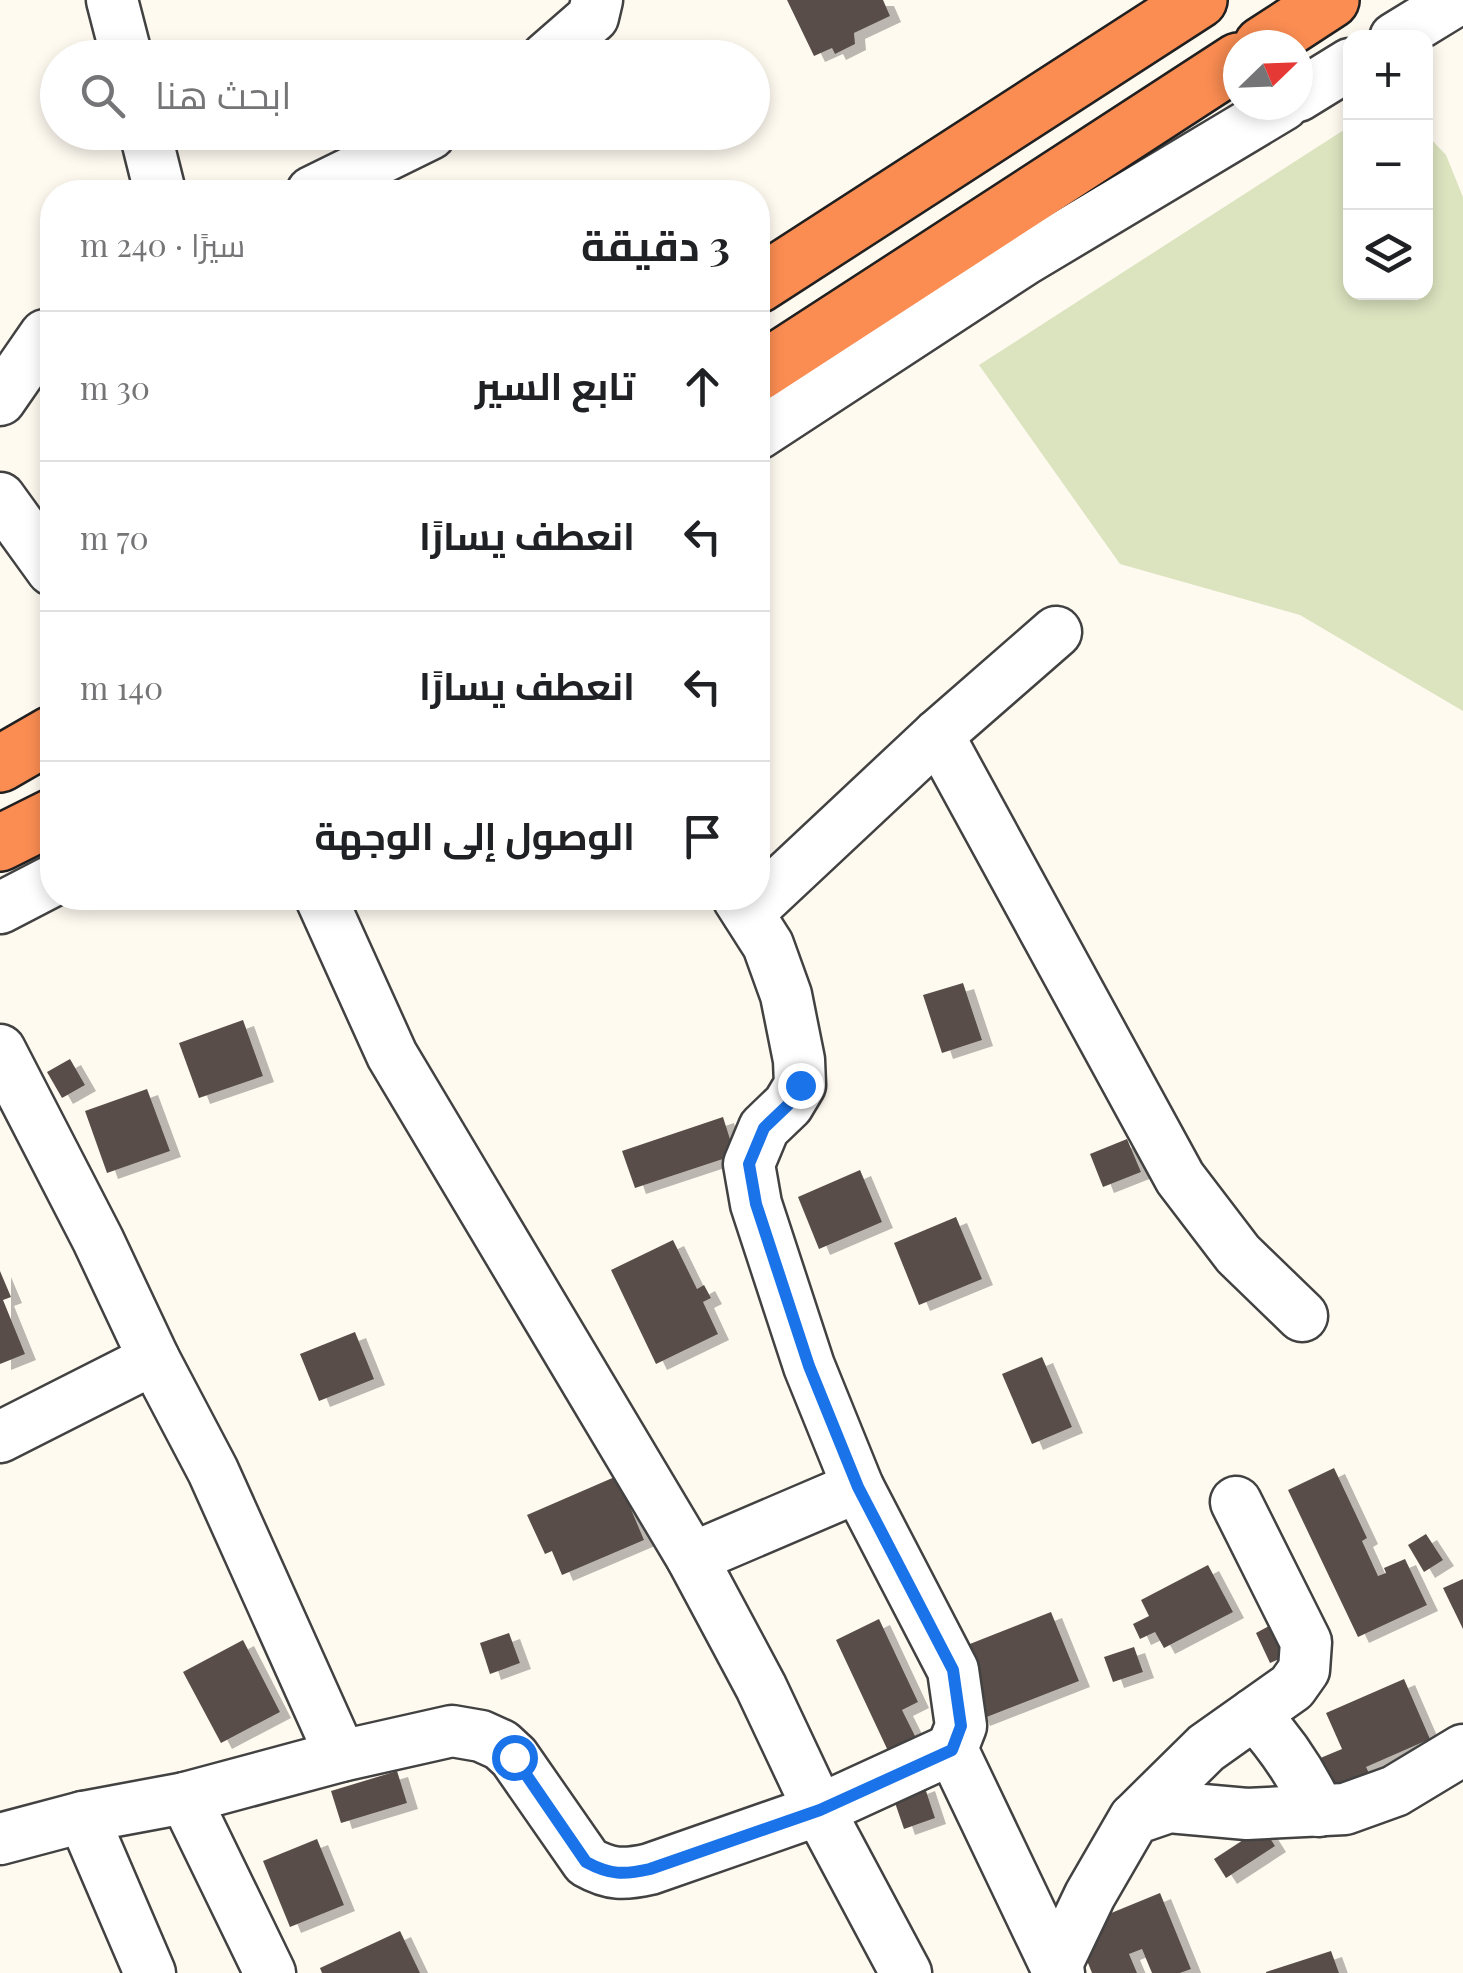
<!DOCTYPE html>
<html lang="ar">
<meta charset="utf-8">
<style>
:root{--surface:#fff;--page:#f2f2f2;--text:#202124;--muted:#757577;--line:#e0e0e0}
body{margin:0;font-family:"Playfair Display",Cairo,serif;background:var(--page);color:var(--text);direction:rtl}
.controls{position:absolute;right:30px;top:30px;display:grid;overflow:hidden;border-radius:20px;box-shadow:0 5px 15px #0003}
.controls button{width:90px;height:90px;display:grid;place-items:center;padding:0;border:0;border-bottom:2px solid var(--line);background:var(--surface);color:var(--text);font:50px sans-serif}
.compass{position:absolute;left:1223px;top:30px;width:90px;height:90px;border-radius:50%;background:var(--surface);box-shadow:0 5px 15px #0003;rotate:67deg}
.stop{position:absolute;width:30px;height:30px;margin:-22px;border:8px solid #1a73e8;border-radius:50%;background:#fff}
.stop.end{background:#1a73e8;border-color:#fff;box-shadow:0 2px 10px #0008}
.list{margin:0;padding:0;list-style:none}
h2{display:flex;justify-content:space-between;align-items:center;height:130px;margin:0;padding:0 40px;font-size:42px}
h2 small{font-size:32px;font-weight:400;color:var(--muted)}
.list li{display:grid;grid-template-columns:65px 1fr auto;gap:30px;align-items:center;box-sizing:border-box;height:150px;padding:0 40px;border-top:2px solid var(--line)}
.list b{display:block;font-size:38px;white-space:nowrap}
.list em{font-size:32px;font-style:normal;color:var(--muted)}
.icon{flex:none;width:55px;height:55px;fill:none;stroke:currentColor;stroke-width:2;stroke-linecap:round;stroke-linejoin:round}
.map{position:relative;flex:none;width:1463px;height:1973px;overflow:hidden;direction:ltr}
.search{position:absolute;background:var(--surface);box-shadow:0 5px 15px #0003;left:40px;top:40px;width:730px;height:110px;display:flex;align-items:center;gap:25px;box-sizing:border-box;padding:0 35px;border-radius:55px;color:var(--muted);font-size:38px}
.panel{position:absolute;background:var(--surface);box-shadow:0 5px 15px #0003;left:40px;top:180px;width:730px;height:730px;border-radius:40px;direction:rtl}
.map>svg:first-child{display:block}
</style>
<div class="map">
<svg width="1463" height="1973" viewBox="0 0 1463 1973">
<defs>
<filter id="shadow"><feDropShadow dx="11" dy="6" stdDeviation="0" flood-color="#0004"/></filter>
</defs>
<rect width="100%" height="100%" fill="#fffaf0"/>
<!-- cemetery -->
<polygon fill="#dbe3bf" points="1350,126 1350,292 1426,292 1426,134 1446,155 1463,197 1463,711 1300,615 1120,564 979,365"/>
<!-- building -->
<g fill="#584e4a" filter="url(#shadow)">
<polygon points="787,0 883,0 890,16 854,33 855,44 835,54 832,48 814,56"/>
<polygon points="963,983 982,1040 942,1053 923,995"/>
<polygon points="243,1020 263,1076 199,1098 179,1043"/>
<polygon points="70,1059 85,1085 62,1098 47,1072"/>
<polygon points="147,1089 170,1151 107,1173 85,1111"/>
<polygon points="723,1117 735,1155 635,1188 622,1151"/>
<polygon points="1127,1139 1141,1172 1103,1187 1090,1154"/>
<polygon points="860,1170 882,1222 819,1249 798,1197"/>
<polygon points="956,1217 982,1279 919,1305 894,1243"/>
<polygon points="673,1240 697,1289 704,1285 711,1298 703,1302 718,1334 656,1364 611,1270"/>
<polygon points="0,1271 11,1297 3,1300 25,1354 0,1364"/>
<polygon points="355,1332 374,1379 319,1401 300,1354"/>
<polygon points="1042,1357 1072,1427 1032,1444 1002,1374"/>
<polygon points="1334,1468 1367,1538 1362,1541 1378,1576 1386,1573 1384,1568 1405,1559 1427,1605 1358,1637 1288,1490"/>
<polygon points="617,1476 644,1540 562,1575 552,1551 545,1554 527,1515"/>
<polygon points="1426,1534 1443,1560 1424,1572 1408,1545"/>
<polygon points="1208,1565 1233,1612 1164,1648 1155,1632 1140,1639 1133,1624 1149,1616 1141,1600"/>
<polygon points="1463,1579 1463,1629 1443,1588"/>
<polygon points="1051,1612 1079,1681 979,1720 952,1651"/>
<polygon points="879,1619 918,1702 902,1710 917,1740 889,1753 836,1640"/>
<polygon points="1269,1626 1284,1657 1270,1663 1256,1633"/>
<polygon points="509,1633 520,1663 490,1674 480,1643"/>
<polygon points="243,1640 280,1712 221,1743 183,1672"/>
<polygon points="1134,1647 1143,1672 1113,1682 1104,1657"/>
<polygon points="1404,1679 1430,1739 1366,1767 1370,1775 1332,1791 1318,1759 1342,1749 1326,1713"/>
<polygon points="397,1771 407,1803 341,1823 331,1791"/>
<polygon points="924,1785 935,1818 904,1829 893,1797"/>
<polygon points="1263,1827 1275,1846 1226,1878 1214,1859"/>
<polygon points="317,1839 344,1905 290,1927 263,1861"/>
<polygon points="1160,1893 1191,1969 1180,1973 1152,1973 1142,1949 1129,1954 1137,1973 1092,1973 1072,1923 1099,1918"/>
<polygon points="400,1931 420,1973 322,1973 320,1968"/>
<polygon points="1331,1951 1339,1973 1266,1973 1266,1972"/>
</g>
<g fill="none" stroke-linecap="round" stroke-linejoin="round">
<!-- minor casing -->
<g stroke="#424242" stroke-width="55">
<g id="minor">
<polyline points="112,0 127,58"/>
<polyline points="1395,38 1457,0"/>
<polyline points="546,58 593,17 597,0"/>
<polyline points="1298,96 1350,64"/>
<polyline points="145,132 160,192"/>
<polyline points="312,192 430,134"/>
<polyline points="0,400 45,335"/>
<polyline points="758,434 1024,260 1283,105"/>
<polyline points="0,498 52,570"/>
<polyline points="938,735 1180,1178 1238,1254 1302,1316"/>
<polyline points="321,898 392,1055 692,1558 761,1687 819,1810 906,1973"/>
<polyline points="738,898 768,945 786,995 799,1060 800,1085 788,1105 764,1128 749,1164 756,1204 809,1366 858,1487 953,1670 961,1726 952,1749"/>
<polyline points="0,908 52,881"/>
<polyline points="748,913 938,735 1056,632"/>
<polyline points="0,1050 98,1240 154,1359"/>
<polyline points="0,1437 154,1359 213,1471 341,1756"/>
<polyline points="692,1558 858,1487"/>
<path d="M1254,1714c28,30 48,60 65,97"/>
<polyline points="185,1798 270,1973"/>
<polyline points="83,1817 150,1973"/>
<polyline points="1135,1818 1206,1748 1292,1687 1304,1670 1306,1642 1236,1502"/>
<path d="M0,1839l83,-22 102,-19 156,-42 111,-25 29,5 20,9 13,12 73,105c23,13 37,13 63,7l169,-59 133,-61 107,224"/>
<polyline points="1056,1966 1090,1895 1134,1819 1169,1807 1247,1814 1345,1809 1395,1791 1463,1750"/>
</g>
</g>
<!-- highway casing -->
<g stroke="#202020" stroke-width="60">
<g id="highway">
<polyline points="1262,45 1331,0"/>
<polyline points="758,285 1199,0"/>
<polyline points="758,373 1238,61"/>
<polyline points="0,764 52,734"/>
<polyline points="0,843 52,817"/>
</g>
</g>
<!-- minor -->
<use href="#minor" stroke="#fff" stroke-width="50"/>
<!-- highway -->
<use href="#highway" stroke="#fb8d52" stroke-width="55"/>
</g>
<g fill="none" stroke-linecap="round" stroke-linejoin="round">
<!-- route -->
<path stroke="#1a73e8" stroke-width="12" d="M514,1757l72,105c24,13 38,13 64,7l170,-59 132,-60 9,-24 -8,-56 -95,-183 -49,-121 -53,-162 -7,-40 15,-36 24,-23 12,-20"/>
</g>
</svg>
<div class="controls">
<button>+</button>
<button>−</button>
<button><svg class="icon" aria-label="layers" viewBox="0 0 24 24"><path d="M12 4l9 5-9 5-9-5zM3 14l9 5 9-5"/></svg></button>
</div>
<svg class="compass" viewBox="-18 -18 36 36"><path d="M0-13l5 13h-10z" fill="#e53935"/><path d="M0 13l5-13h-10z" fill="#757577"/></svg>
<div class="stop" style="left:514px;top:1757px"></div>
<div class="stop end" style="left:800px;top:1085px"></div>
<div class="search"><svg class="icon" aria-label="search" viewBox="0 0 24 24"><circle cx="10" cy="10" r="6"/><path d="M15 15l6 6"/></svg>ابحث هنا</div>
<section class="panel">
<h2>3 دقيقة<small>سيرًا · 240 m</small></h2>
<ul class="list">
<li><svg class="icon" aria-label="ahead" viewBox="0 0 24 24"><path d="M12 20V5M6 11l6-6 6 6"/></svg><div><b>تابع السير</b></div><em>30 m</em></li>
<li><svg class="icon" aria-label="left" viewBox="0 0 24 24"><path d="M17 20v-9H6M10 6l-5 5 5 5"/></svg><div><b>انعطف يسارًا</b></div><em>70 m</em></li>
<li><svg class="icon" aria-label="left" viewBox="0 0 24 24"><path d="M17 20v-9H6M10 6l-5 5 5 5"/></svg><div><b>انعطف يسارًا</b></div><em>140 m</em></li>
<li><svg class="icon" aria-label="arrive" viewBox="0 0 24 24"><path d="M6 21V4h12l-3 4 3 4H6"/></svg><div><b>الوصول إلى الوجهة</b></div></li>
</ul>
</section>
</div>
